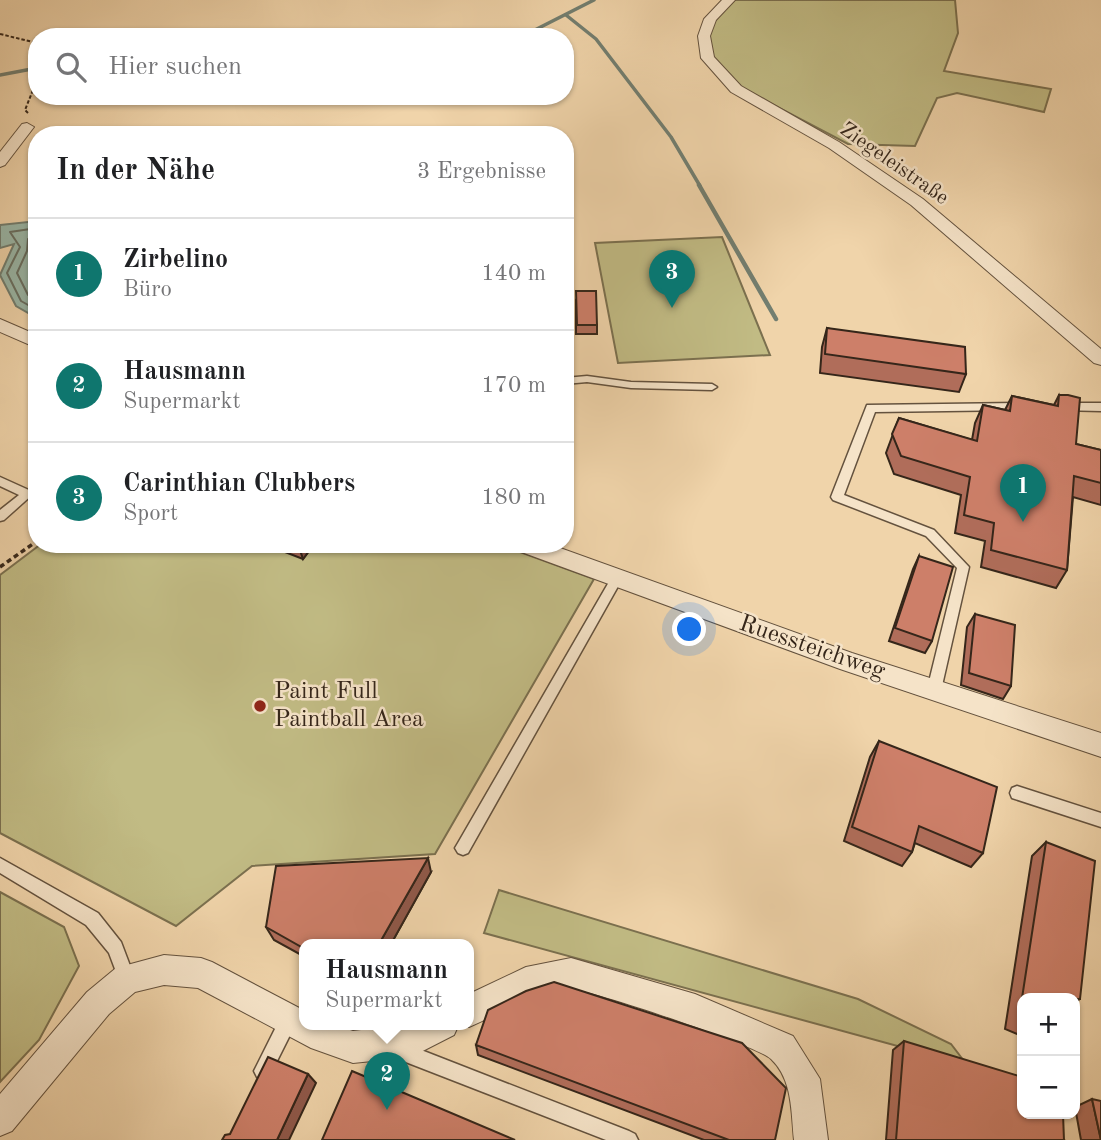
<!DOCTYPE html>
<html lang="de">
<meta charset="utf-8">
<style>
:root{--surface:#fff;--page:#f2f2f2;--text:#202124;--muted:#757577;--line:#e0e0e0;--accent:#0f766e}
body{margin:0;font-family:"Old Standard TT",serif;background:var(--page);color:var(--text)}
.controls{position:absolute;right:21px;bottom:21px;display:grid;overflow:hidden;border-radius:14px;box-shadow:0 2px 5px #0004}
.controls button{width:63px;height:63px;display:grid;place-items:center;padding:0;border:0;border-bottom:2px solid var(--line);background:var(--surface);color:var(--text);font:35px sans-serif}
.you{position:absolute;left:690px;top:630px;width:24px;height:24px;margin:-18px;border:5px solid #fff;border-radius:50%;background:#1a73e8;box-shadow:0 0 0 10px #1a73e833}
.badge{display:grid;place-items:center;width:46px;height:46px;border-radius:50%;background:var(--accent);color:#fff;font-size:23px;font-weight:700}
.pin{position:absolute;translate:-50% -58px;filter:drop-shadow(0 2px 4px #0008)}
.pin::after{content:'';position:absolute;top:37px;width:24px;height:21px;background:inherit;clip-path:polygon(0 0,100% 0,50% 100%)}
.popup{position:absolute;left:299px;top:939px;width:175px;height:91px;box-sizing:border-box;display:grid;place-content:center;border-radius:14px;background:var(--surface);filter:drop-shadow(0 2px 5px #0005);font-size:23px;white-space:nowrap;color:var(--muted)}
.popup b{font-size:26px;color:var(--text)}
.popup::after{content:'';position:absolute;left:50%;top:100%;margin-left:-14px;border:14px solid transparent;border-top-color:var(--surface)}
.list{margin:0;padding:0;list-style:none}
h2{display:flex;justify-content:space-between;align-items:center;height:91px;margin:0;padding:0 28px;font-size:30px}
h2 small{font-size:23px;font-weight:400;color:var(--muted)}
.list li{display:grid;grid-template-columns:46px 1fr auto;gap:21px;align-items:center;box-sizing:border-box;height:112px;padding:0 28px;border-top:2px solid var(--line)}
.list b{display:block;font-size:26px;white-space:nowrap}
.list p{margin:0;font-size:23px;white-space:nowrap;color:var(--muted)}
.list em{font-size:23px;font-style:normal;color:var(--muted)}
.icon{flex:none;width:38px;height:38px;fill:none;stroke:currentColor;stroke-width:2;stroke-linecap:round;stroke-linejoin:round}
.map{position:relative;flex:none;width:1101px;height:1140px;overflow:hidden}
.search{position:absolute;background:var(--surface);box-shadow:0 2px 5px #0004;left:28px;top:28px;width:546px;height:77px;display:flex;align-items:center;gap:18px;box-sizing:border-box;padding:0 24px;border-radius:28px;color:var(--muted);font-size:26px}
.panel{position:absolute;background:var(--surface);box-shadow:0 2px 5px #0004;left:28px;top:126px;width:546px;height:427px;border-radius:28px}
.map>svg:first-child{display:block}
</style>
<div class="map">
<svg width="1101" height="1140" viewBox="0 0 1101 1140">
<rect width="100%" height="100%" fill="#f0d4aa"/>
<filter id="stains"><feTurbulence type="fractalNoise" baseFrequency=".00286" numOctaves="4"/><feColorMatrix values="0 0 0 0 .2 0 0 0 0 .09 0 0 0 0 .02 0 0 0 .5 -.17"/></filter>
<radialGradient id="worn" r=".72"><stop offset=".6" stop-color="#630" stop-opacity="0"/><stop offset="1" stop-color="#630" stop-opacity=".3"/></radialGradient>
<!-- green -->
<g fill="#c1bb84" stroke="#7b704f" stroke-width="2">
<polygon points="733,0 955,0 958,33 944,71 1051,89 1044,112 957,93 937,98 915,146 848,144 743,89 713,57 709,38 711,25"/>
<polygon points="722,237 770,355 618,363 595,243"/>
<polygon points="41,544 498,544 594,579 435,854 252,866 176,926 0,833 0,575"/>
<polygon points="499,890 858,999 951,1044 967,1065 484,933"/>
<polygon points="0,892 64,927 79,966 39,1040 0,1082"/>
</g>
<!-- water -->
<polygon fill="#9ab8a9" stroke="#727e70" stroke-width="2" points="37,221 37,318 16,306 0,275 14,244 0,248 0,225"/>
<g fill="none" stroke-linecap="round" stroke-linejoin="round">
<!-- shore -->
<g stroke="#686f62" stroke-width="2">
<polyline points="37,228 10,232 20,247 7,273 21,301 37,310"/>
<polyline points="37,237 28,239 27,251 17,273 28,295 37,300"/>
</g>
<!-- stream-far1 -->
<g stroke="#727e70" stroke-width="3.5">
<polyline points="566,15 596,39 671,137 700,186"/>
<polyline points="521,37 594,0"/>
<polyline points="0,75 37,68"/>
</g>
<!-- stream -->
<polyline stroke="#727e70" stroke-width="4.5" points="699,185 776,319"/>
<!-- service casing -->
<g stroke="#64523e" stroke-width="3">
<g id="service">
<polygon points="587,376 631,382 712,384 717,387 712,390 631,388 587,382 565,384 565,378"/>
<polygon points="1023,403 1027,404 1028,407 1027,410 875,412 844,495 934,530 969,567 941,690 939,694 934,696 929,694 927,690 957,568 926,536 833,500 831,497 867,405"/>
<polygon points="1062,403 1101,403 1101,411 1058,410 1057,407 1058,404"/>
<polygon points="0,477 31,491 33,494 4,520 0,521 0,510 19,495 0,486"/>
<polygon points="617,573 621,575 623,578 621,581 468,853 463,855 458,853 455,848 458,843 613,575"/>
<polygon points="1017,786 1101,813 1101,827 1012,798 1010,793 1012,788"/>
<polygon points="0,858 98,913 121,942 135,979 133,985 127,987 121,985 109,953 86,925 0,873"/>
<polygon points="289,1011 295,1013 297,1019 295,1025 269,1077 263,1080 257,1077 254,1071 283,1013"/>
<polygon points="398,1041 629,1131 635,1134 638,1140 606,1140 398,1059 392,1056 389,1050 392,1044"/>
</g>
</g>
<!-- minor casing -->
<g stroke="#64523e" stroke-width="2">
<g id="minor">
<polygon points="722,0 735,0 716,20 710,36 714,57 741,86 839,142 923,199 1101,349 1101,365 1094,363 911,205 829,148 731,92 701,58 698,36 704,19"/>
<polygon points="27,123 34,127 5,165 0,167 0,152 22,124"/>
<polygon points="0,319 37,335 37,348 0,332"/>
<polygon points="513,544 549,544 852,653 1101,733 1101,757 840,669 516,550"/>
<polygon points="164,955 201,958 212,962 305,1011 305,1024 332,1024 353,1031 410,1024 459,1024 454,1035 411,1057 353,1063 311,1048 198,988 164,985 135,992 109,1014 12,1131 0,1136 0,1094 87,992 116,968"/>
<path d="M571,958l124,36 98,42 27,43 8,61h-34c-3,-28 -1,-60 -23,-81 -13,-13 -183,-71 -202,-70 -37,2 -67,24 -100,38l-6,-3h6v-30l57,-27z"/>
</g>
</g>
<!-- path-far1 -->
<g stroke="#35261a" stroke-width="2" stroke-dasharray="3.5 2" stroke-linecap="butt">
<polyline points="0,34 37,43"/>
<polyline points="28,113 25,110 37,80"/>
</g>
<!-- path -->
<polyline stroke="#35261a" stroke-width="3.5" stroke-dasharray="5 3.5" stroke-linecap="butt" points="0,567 37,541"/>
<!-- service -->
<use href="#service" fill="#f5e3c8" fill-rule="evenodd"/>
<!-- minor -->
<use href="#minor" fill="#f5e3c8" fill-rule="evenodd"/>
</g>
<!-- wall -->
<g fill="#b06d5a" stroke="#35261a" stroke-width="2">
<polygon points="37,74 37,89 35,89 32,81"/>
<polygon points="576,301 597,325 597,334 576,334"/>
<polygon points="827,328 966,374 959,392 820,373 822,347"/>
<polygon points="1059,395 1076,444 1101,450 1101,505 1073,497 1067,570 1056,588 981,567 985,541 955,533 961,495 894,474 886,453 899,418 972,440 975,423 983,405 1005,410 1012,396 1054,405"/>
<polygon points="271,544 312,544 312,547 303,559 272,547"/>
<polygon points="919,556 932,641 925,653 889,641 913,569"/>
<polygon points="975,614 1011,686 1003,699 961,685 967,627"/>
<polygon points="879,741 983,853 971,867 915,843 912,852 902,866 844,841 870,757"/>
<polygon points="1046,842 1080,999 1075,1002 1075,998 1022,998 1022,1036 1005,1029 1032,856"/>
<polygon points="431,872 391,944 305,944 305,957 274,940 266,927"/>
<polygon points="904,1041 1064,1140 886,1140 893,1050"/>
<polygon points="476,1045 775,1140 704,1140 478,1055"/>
<polygon points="1092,1099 1101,1140 1081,1140 1075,1107"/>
</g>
<!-- shaded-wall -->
<g fill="#90594a" stroke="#35261a" stroke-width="2">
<polygon points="298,544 312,544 312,547 303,559"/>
<polygon points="428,858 431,872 391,944 379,944"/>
<polygon points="308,1074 316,1083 289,1140 277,1140"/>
</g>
<!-- building -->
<g fill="#cd7f69" stroke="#35261a" stroke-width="2">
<polygon points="37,74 37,81 32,81"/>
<polygon points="576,291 596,291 597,325 577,325"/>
<polygon points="827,328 965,347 966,374 825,354"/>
<polygon points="1059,395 1068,395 1080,398 1076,444 1101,450 1101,483 1074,476 1067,570 991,550 994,523 964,515 970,477 901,456 892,434 899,418 977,441 983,405 1010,411 1012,396 1058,406"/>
<polygon points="919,556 953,567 932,641 895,628"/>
<polygon points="975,614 1015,625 1011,686 969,673"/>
<polygon points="879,741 997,787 983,853 919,826 912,852 852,827"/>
<polygon points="1046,842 1095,861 1080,999 1022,998"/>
<polygon points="428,858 379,944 305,944 305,949 266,927 276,866"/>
<polygon points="554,982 742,1043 786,1088 775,1140 729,1140 476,1045 488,1010 526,991"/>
<polygon points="1022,999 1022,1020 1019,1019"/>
<polygon points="904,1041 1022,1077 1022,1114 1063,1114 1064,1140 896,1140"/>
<polygon points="268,1057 308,1074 277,1140 222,1140 225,1135 230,1134"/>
<polygon points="352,1071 515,1140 322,1140"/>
<polygon points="1092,1099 1101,1101 1101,1140"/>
</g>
<!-- markers -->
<circle fill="#8f2418" stroke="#f5e3c8" stroke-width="2.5" cx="260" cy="706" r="7"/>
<g text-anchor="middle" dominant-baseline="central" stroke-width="5" stroke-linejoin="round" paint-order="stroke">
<!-- far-street labels -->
<g font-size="21" fill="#35261a" stroke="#f5e3c8">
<text transform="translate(894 164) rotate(35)">Ziegeleistraße</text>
</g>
<!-- street labels -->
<g font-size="24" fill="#35261a" stroke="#f5e3c8">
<text transform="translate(812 648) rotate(19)">Ruessteichweg</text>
</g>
<!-- poi labels -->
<g font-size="24" fill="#35261a" stroke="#f5e3c8" text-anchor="start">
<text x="274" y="692">Paint Full<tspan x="274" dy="28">Paintball Area</tspan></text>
</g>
</g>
<rect width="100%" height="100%" filter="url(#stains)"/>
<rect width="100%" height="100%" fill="url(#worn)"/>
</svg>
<div class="controls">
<button>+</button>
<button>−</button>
</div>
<div class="you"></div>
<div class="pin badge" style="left:1023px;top:522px">1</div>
<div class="pin badge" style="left:387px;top:1110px">2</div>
<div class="popup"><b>Hausmann</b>Supermarkt</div>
<div class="pin badge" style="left:672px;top:308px">3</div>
<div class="search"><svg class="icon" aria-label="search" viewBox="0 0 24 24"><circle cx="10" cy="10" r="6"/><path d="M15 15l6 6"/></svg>Hier suchen</div>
<section class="panel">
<h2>In der Nähe<small>3 Ergebnisse</small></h2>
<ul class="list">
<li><span class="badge">1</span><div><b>Zirbelino</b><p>Büro</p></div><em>140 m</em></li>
<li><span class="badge">2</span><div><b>Hausmann</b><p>Supermarkt</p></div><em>170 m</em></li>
<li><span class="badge">3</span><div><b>Carinthian Clubbers</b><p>Sport</p></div><em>180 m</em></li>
</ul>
</section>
</div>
